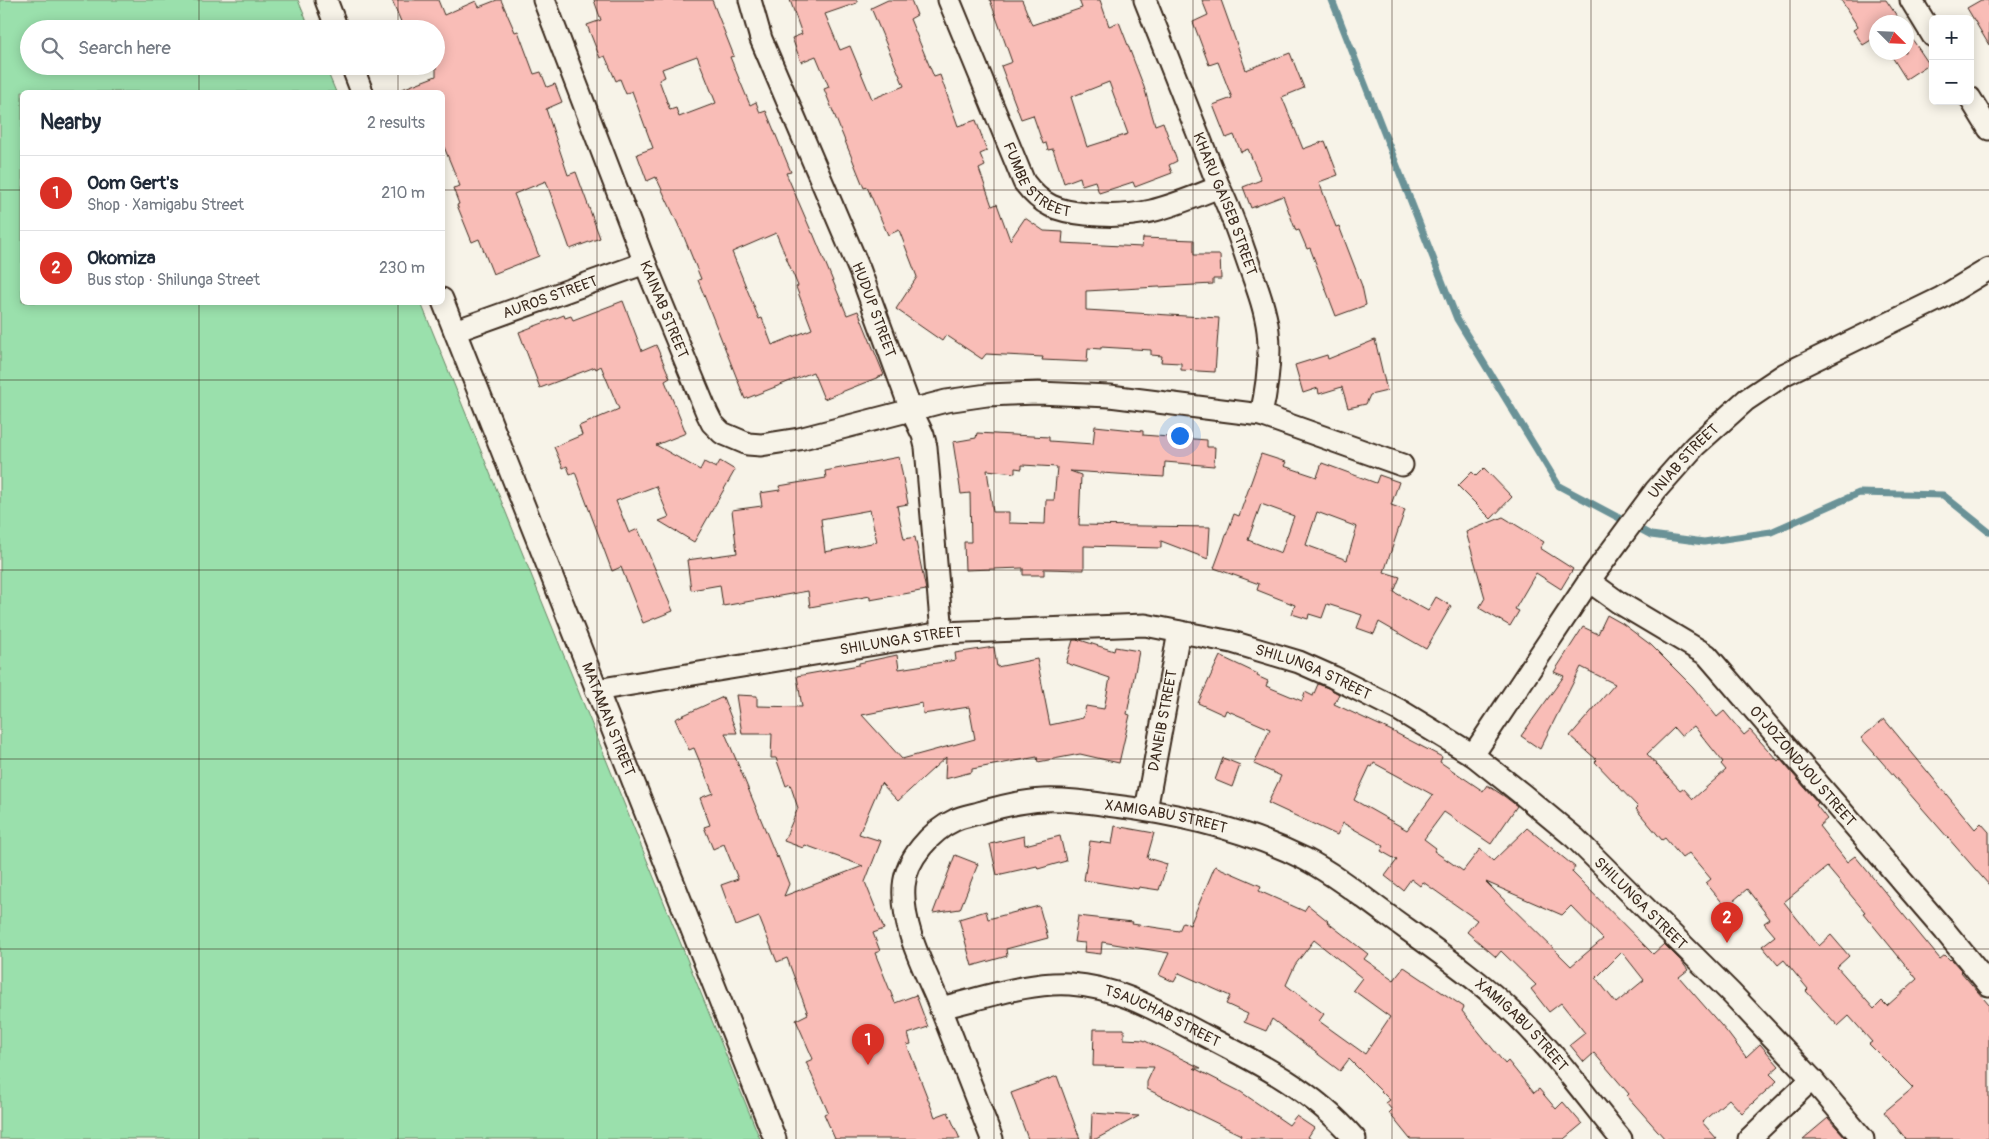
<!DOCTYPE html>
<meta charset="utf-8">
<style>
:root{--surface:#fff;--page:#f6f6f7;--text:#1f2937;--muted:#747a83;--line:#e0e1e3;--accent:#d93025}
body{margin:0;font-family:Pangolin,sans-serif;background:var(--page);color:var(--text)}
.controls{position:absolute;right:15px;top:15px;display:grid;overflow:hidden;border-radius:8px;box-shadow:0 2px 12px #0003}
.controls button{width:45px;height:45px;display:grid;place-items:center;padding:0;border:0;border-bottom:1px solid var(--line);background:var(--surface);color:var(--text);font:25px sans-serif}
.compass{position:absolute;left:1869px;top:15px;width:45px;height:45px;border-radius:50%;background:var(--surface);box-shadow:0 2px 12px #0003;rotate:114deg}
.you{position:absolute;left:1179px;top:435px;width:18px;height:18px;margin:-12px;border:4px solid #fff;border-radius:50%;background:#1a73e8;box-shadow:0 0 0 8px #1a73e833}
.badge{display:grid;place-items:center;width:32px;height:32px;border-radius:50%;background:var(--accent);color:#fff;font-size:16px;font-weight:700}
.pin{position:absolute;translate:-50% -41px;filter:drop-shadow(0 1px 2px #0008)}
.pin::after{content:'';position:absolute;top:26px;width:18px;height:15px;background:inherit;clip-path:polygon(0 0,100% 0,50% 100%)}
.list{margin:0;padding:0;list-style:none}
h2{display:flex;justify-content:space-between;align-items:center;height:65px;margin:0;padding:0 20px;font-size:21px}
h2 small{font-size:16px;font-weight:400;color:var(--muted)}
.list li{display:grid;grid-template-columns:32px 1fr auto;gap:15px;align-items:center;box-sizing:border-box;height:75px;padding:0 20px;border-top:1px solid var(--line)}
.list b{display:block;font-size:19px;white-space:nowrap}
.list p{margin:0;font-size:16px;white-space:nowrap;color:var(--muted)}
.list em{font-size:16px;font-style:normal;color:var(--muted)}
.icon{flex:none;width:28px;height:28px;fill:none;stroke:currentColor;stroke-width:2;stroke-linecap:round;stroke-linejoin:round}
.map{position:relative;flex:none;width:1989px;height:1139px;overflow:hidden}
.search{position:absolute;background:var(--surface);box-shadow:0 2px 12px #0003;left:20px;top:20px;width:425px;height:55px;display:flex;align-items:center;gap:12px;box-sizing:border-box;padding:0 18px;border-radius:28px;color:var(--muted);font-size:19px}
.panel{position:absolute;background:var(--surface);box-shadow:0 2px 12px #0003;left:20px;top:90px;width:425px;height:215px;border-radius:8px}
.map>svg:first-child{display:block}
</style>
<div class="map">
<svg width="1989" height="1139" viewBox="0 0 1989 1139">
<rect width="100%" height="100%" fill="#f7f3e8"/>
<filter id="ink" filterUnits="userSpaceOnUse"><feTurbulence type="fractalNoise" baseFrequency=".02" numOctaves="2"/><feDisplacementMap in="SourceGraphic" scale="10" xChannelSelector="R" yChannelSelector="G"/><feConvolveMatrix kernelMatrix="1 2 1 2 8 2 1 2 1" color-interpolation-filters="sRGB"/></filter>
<g filter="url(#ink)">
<!-- green -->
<polygon fill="#9ae0ac" stroke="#6a8565" points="0,0 298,0 310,29 29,29 29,66 325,66 336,92 22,92 22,302 421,303 760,1139 0,1139"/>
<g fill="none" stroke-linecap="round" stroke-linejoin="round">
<!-- stream -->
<polyline stroke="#6a9297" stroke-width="7" points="1332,0 1457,319 1559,486 1651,535 1704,542 1771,532 1859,493 1943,495 1989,532"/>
</g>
<!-- building -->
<g fill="#f9bdb7" stroke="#3b2a1e" fill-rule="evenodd">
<polygon points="392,0 438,0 444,15 476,1 479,7 497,0 501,0 515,32 518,31 534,74 541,72 547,87 555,84 562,102 546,109 568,175 576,172 600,238 570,249 546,181 514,194 539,256 493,274 479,239 472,242 457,205 459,204 453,188 460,186 442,142 442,92 397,92 397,91 436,76 436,29 404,29"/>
<path d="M594,0h118l22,56 -4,1 20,48 6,-3 4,11 6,-2 25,61 -5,1 26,60h1l34,82 11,-4 26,64 -60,24 -11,-27 -68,27 -47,-119 3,-1 -17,-42 -28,-60 -9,4 -10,-27 16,-6 -21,-57 -6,3 -6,-15 -4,2 -11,-25 -5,2 -13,-33 14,-5zM697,56l19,47 -37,14 -3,-9 -6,2 -11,-30 6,-3 -3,-8zM776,233l22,53 -2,1 16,42 -40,16 -10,-27 -3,1 -27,-67z"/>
<polygon points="790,0 857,0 857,3 825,14 840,50 850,46 872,99 904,86 871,8 888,0 911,0 917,15 910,19 934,77 940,75 958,126 976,120 987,151 980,154 985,166 979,169 992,206 997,204 1010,240 1025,218 1044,231 1063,232 1062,243 1142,247 1143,238 1194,240 1194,255 1220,255 1221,279 1213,279 1213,284 1086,291 1086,310 1219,318 1215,372 1181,370 1181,363 1161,362 1162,356 1151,355 1151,350 1101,347 1101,349 1088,348 1087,362 1042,360 1043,357 986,354 982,359 946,335 942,341 896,309 917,277 899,230 888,235 867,187 864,188 824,89 829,87 816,56 801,62 792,38 802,34"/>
<path d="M990,0h32l10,25 50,-17 -3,-8h21l9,26 10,-4 25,65 11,38 8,-3 14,39 -8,4 3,8 -37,14 -2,-5 -34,11 -4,-12 -13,4 -2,-8 -16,6 -11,-34 -5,1 -2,-7 -3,1 -10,-29 -12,4 -3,-8 -17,-45 11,-4zM1109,82l19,52 -41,13 -16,-50z"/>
<polygon points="1202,0 1221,0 1246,70 1290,53 1304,88 1282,97 1303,149 1325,141 1338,175 1319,182 1336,227 1339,226 1362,286 1366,305 1336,316 1310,248 1307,249 1299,230 1296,231 1283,196 1251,208 1243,187 1261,180 1248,149 1241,152 1234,135 1226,138 1213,105 1232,98 1218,62 1209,65 1193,22 1208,15"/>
<polygon points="1841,0 1886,0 1901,22 1876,22 1876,37 1863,45 1853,30 1858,27"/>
<polygon points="1981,0 1989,0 1989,45 1967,8"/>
<polygon points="1906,30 1929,64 1906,79 1889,52 1906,52"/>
<polygon points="623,301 642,351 656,345 670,378 665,381 686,433 656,445 700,470 704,462 716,468 720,461 735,470 694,542 659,521 669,517 656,486 616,501 629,533 638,529 673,611 643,623 621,567 612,571 575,472 570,474 567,466 563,468 554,447 582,435 579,426 619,409 601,366 596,369 595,367 540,388 519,332 564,315 565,318 571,316 573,320"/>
<polygon points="1375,340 1387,391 1370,395 1366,404 1348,408 1342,387 1319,394 1318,388 1303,393 1295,365 1327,355 1328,359"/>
<path d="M1095,426l48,5v4l64,5v7h8l-1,19 -49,-4 -1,15 -94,-6 11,4 -2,50 131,2 -2,32 -47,-18v7l-77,-2v24l-40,-1v6h-21v-7l-58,2 -1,-28h7l-1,-49 -9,1 -8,-52 23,-4 1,-5 72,4v4l44,3zM1022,465l35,2 -3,33h-8l-1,24 -36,-1v-11h-16l-6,-42 28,3v-5l7,1z"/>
<path d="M1261,454l25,8 -2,4 33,11 5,-14 54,20 3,-8 20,7 -8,23 14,5 -21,62 16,5 -6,15 34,19 8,-14 15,9 -25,43 -47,-27 -5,12 -17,-6 5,-13 -35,-11 -5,14 -13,-4 -1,5 -16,-5 3,-9 -38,-15 2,-6 -45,-16 20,-54 5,2zM1261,504l33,12 -13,37 -33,-13zM1317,512l40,15 -10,33 -41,-15z"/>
<path d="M899,457l9,47 -11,2 7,33 11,-2 11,53 -56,10v-4l-60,11 -2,-16 -85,15 -3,-21 -29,5 -4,-30 50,-7 -5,-43 30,-4 -2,-13 20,-3 -1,-4 47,-8 -1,-7zM870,510l7,32 -52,10 -4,-33z"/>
<polygon points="1484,468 1512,497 1491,519 1458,486 1472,472 1476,476"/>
<polygon points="1503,517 1544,542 1540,548 1573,569 1561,589 1536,573 1515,609 1519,611 1510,626 1479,608 1485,598 1466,532"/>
<path d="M1607,615l16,9 28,21 42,42 24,30 7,-6 20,24 6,-5 28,31 2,-2 38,44 -2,2 11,14 -8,7 28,36 8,-6 85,103 5,-4 5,5 1,-1 11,12 -1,1 28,33v134h-83l-22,-27 29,-24 -44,-44 3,-2 -23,-26 -11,10 -32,-35 2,-2 -24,-29 -6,5 -16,-19 13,-10 -11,-13 6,-4 -23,-30 -21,18 -20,-24 5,-4 -22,-26 -7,5 -17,-20 -3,2 -26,-31 2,-2 -43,-45 2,-2 -27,-24 45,-52 -34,-17 -41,82 -19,-13 43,-60 -10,-4 29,-45 15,7zM1694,726l29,36 -2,2 5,6 -33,29 -10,-11 -3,2 -33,-36 27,-26 7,8zM1827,867l38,45 -2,1 54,66 -30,27 -5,-5 -8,8 -37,-42 12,-11 -18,-21 -12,11 -35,-44z"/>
<path d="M1073,640h7l34,11 1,-4 24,4 -12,63 3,1 -11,48 -39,-9 -42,8 -1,-5 -65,12v3l-27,7 1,-22 -48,44 -17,-18 -22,51 22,7 -16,41 19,47 -11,4 7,18 -5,2 20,50 21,-8 12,32 -20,7 3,10 -4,1 28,72 13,-5 12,27h-125l-11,-25 4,-2 -22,-50 7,-3 -17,-39 12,-6 -21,-56 -10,4 -18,-45 -23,9 -15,-41 17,-6 -14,-35 -11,5 -9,-22 6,-2 -10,-27 13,-5 -19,-45 -5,2 -14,-31 48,-22 14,36h-12l52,125 1,-2 11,28 -5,12 79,-30 -58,-21 -2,3 -19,-7 14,-33 -8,-24 -4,2 -10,-28h-5l1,-24h-30l-6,-39 21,1v10l45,1 -5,-31 62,-11v-2l38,-8 2,14 57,-9 -1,-7 39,-6 3,20 40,-8 13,66 33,-7 3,-12 18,3 6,-31 -44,-15zM922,703l1,11 46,-7 6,32 -73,20 -40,-44z"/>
<path d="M1220,656l38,18 -1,2 11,5 -2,5 36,15 3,-9 8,4 5,-12 10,4 11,6 -5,10 58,27 50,26 -2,5 43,29 4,-6 17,11 13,10 -26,38 -47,-32 -20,27 12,9 -2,3 29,20 17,-22 13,12 34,-33 48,39 -3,5 81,82 11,-10 18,18 6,8 -9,7 48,55 19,25 14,-13 19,22 -9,8 7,7 -35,32 -13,-14 -27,23 15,17h-52l-38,-43 2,-2 -35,-41 -10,9 -14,-17 15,-12 -24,-30 -12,9 -18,-23 5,-4 -35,-34 -5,6 -29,-25 10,-12 -54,-38 -3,4 -9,-7 -8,11 -18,-14 12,-16 -16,-9 3,-5 -41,-23 -6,12 -69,-32 13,-27 -27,-12 16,-35 -44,-19 -2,5 -26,-12zM1374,763l59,32 -26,35 -53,-30 16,-34 2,1zM1486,882l76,33 9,-9 32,33 -32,27zM1622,952l22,28 -28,23 -20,-25z"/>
<polygon points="1884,719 1975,829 1981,823 1989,832 1989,885 1861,738"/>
<polygon points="1223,758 1240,765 1232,787 1215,780"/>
<polygon points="1115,826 1154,833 1147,858 1167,864 1159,890 1139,887 1138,889 1084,880 1090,841 1112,844"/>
<polygon points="1024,836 1025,845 1060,836 1066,861 1038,869 1037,866 997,875 990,844"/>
<polygon points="955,855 978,864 960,909 933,913"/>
<path d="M1215,866l46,20 -2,5 45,20 4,-6 20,16 -1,1 41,32 -4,5 30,21 10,-13 60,40 -2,4 43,53 3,-3 26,32 5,-4 17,20 7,-7 19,22 -18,15h-154l-21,-26 3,-3 -6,-7 4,-3 -41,-41 -9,12 -68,-52 -6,12 -22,-9 4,-8 -22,-10 4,-8 -51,-23 -5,9 -15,-7 10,-22 -67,-11 -1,12 -17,-2 1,-9 -11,-1 4,-26 55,6 -1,2 47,7 4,-9 7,3zM1314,940l48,38 -9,12 37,27 -25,37 -46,-33 5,-7 -38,-29 9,-20z"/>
<polygon points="1039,906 1048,938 1006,949 1007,956 972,966 959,919 986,911 988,919"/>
<polygon points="1094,1029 1124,1029 1124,1039 1143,1040 1201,1068 1194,1068 1241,1092 1289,1125 1296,1116 1314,1128 1308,1137 1311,1139 1239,1139 1241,1135 1147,1089 1147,1082 1154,1067 1093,1066"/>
<polygon points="1057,1076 1080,1139 1028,1139 1011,1093"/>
<polygon points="1092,1113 1139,1116 1096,1139 1091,1139"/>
<polygon points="1828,1118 1847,1139 1803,1139"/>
</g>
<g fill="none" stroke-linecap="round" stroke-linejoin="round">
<!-- minor casing -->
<g stroke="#3b2a1e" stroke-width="25">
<g id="minor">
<polyline points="326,0 337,29"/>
<path id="s1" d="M544,0l101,263 62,150 5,10 10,10 26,11 13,1 38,-6 147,-38 41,-6 51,-2 72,3 151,19 141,50"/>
<path id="s2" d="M750,0l11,39 99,232 51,139 12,25 3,12 16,186"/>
<path id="s3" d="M949,0l75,182c18,24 33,29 62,32 55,6 83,-7 133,-27"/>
<path id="s4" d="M1145,0l74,187c12,24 20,49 29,75 8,23 17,45 20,69 3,28 -1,57 -7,84"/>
<polyline points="1911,0 1933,36"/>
<polyline points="352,66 362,92"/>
<polyline points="1970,98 1989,129"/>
<path id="s5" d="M442,299l333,840"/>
<path id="s6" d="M455,331l190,-68"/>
<path id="s7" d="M1589,581l29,21 89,53 238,276 44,54"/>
<path id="s8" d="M596,690l346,-57 203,-8 87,17 67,20 34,15 66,33 74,45 49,39 53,44 155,154 82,87 51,60"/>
<path id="s9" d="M1473,755l116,-174 67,-91 39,-44 51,-46 39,-26 156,-76 48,-29"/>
<path id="s10" d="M1146,810l33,-178"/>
<path id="s11" d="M940,1008c40,-9 91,-27 130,-24 49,3 88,27 130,49 57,29 113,57 155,106"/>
<path id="s12" d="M992,1139c-17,-43 -33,-85 -50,-128 -16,-40 -41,-81 -38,-125 2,-27 27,-55 51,-66 8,-4 18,-5 27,-8 20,-6 42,-11 62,-12 20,-1 43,2 63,5 68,8 136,23 198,54 29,15 55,36 81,55 44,32 91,64 131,102 38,37 70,82 104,123"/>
<polyline points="1749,1139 1812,1079"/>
</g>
</g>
<!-- minor -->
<use href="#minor" stroke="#f7f3e8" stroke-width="21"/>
</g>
</g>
<!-- grid -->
<path fill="none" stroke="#3b2a1e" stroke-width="1" stroke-opacity="0.55" d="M199,0v29M398,0v29M597,0v1139M796,0v1139M994,0v1139M1193,0v1139M1392,0v1139M1591,0v1139M1790,0v1139M199,66v26M398,66v26M0,190h22M442,190h1547M199,302v837M398,302v837M0,380h1989M0,570h1989M0,759h1989M0,949h1989"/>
<g text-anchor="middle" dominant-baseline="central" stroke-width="4" stroke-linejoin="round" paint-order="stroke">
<!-- street labels -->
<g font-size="15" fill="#3b2a1e" stroke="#f7f3e8">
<text stroke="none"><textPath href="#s3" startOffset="204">FUMBE STREET</textPath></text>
<text stroke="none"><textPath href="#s4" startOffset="219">KHARU GAISEB STREET</textPath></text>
<text stroke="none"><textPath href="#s6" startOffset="101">AUROS STREET</textPath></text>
<text stroke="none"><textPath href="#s1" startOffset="332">KAINAB STREET</textPath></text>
<text stroke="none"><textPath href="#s2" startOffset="334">HUDUP STREET</textPath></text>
<text stroke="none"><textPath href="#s9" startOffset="362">UNIAB STREET</textPath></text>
<text stroke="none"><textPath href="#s8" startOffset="309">SHILUNGA STREET</textPath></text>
<text stroke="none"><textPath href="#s8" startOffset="729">SHILUNGA STREET</textPath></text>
<text stroke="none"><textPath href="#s5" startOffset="452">MATAMAN STREET</textPath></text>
<text stroke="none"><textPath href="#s10" startOffset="91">DANEIB STREET</textPath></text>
<text stroke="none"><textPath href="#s7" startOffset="286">OTJOZONDJOU STREET</textPath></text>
<text stroke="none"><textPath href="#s12" startOffset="571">XAMIGABU STREET</textPath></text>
<text stroke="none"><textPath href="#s8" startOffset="1134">SHILUNGA STREET</textPath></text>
<text stroke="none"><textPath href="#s11" startOffset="231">TSAUCHAB STREET</textPath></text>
<text stroke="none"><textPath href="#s12" startOffset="991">XAMIGABU STREET</textPath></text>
</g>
</g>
</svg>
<div class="controls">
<button>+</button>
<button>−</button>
</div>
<svg class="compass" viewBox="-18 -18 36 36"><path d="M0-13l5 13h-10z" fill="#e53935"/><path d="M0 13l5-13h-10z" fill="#747a83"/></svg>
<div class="you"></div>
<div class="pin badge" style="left:868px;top:1065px">1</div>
<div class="pin badge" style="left:1727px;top:943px">2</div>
<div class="search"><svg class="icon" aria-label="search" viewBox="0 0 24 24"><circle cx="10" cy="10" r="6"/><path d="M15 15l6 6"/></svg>Search here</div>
<section class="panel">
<h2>Nearby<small>2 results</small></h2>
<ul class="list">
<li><span class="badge">1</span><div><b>Oom Gert's</b><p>Shop · Xamigabu Street</p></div><em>210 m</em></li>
<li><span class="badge">2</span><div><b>Okomiza</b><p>Bus stop · Shilunga Street</p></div><em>230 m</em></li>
</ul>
</section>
</div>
